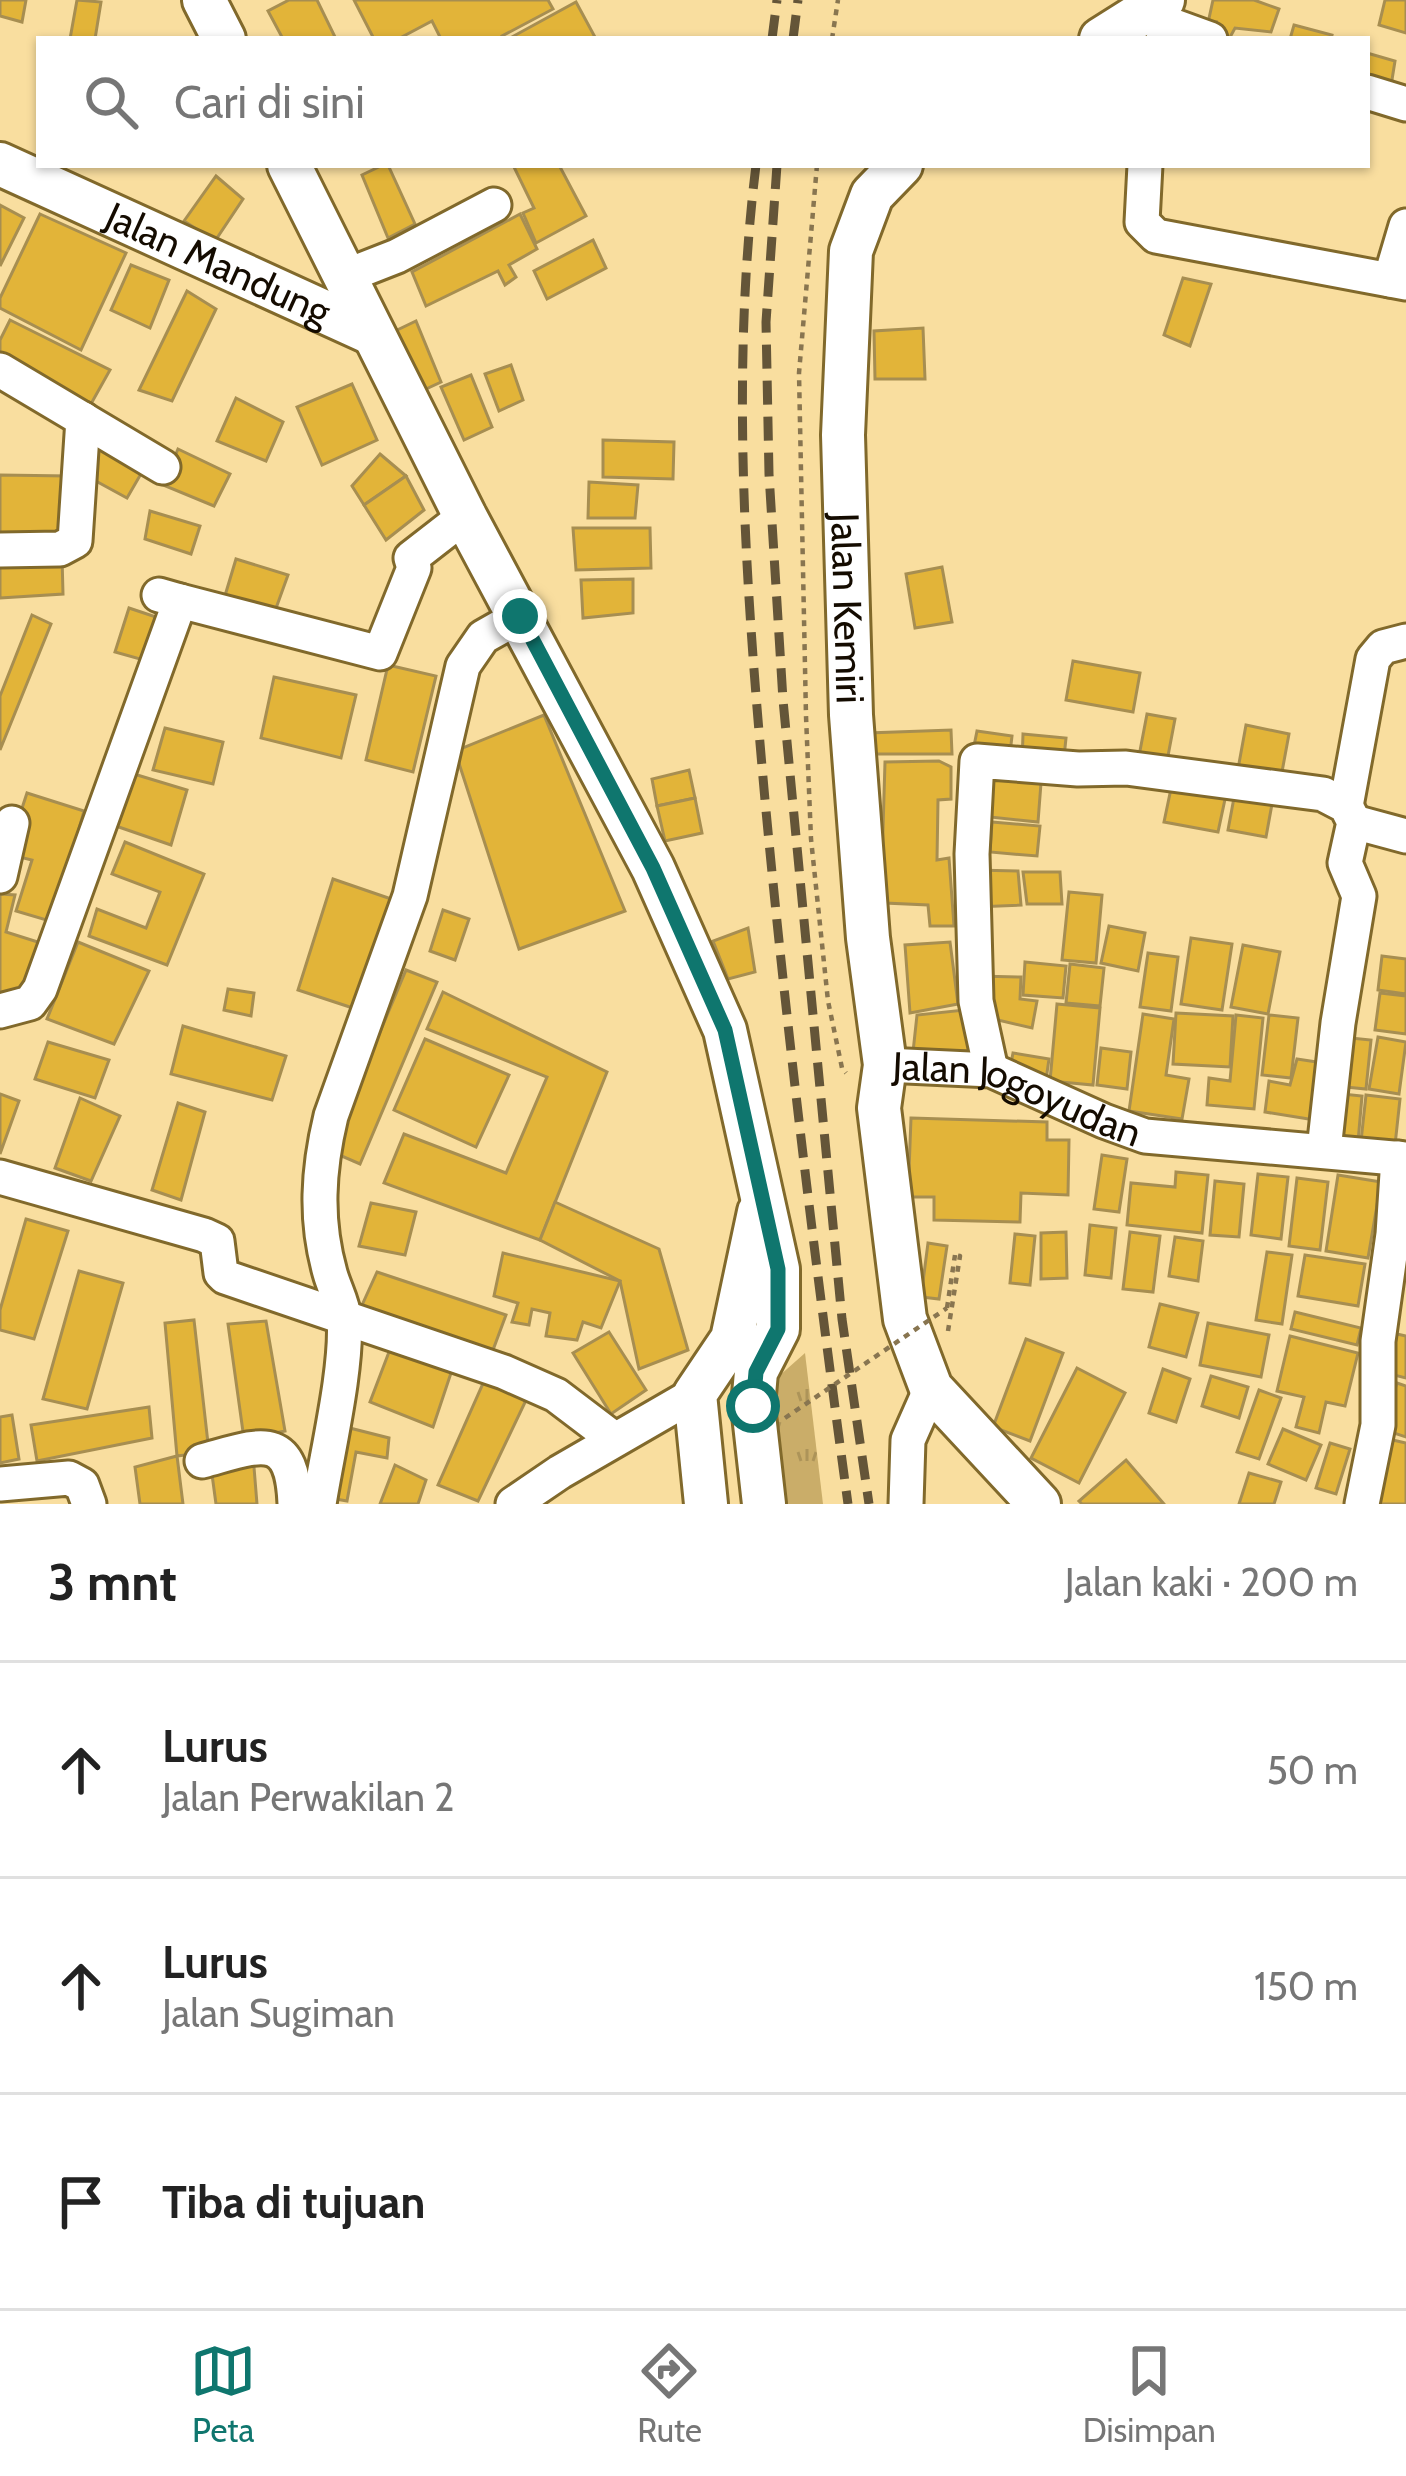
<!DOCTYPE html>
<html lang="id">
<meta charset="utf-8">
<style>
:root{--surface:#fff;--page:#f6f6f6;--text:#222;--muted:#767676;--line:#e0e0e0;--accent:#0f766e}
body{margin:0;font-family:Cabin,sans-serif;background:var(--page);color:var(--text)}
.stop{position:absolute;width:36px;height:36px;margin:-27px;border:9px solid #0f766e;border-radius:50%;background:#fff}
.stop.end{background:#0f766e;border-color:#fff;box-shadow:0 3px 12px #0008}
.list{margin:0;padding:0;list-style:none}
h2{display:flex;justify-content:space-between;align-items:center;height:156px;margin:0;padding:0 48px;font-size:51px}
h2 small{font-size:39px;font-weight:400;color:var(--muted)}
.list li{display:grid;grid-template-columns:78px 1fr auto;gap:36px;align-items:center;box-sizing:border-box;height:216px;padding:0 48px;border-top:3px solid var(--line)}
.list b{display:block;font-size:45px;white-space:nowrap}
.list p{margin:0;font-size:39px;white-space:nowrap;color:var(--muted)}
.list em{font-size:39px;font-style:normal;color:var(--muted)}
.icon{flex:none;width:66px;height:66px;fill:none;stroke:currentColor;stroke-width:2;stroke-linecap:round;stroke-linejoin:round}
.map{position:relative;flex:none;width:1406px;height:1504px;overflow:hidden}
.search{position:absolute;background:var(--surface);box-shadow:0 3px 9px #0004;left:36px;right:36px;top:36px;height:132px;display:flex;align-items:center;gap:30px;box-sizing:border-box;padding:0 42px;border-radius:0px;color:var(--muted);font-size:45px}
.sheet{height:804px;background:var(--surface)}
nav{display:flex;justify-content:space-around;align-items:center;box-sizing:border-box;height:168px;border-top:3px solid var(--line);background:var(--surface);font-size:33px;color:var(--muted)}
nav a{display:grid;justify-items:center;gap:6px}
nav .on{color:var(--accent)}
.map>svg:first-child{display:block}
</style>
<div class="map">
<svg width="1406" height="1504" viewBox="0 0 1406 1504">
<defs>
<pattern id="grass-tufts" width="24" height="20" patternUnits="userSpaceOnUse" patternTransform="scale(3)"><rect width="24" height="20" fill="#caad69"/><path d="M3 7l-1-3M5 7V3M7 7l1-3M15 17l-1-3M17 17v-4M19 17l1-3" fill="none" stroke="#ad9459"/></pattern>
</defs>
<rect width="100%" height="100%" fill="#f9de9f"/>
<!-- grass -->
<polygon fill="url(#grass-tufts)" points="805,1353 823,1504 785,1504 770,1384"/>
<!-- building -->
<g fill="#e2b439" stroke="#a78e51" stroke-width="3">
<polygon points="0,0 26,0 22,22 0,16"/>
<polygon points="77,0 101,2 95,39 70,39"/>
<polygon points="289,0 317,0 336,39 283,39 268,11"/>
<polygon points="354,0 548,0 553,9 502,36 503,39 441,39 432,21 398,39 374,39"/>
<polygon points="1213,0 1254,0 1279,9 1271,32 1235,28 1229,39 1212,36 1216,22 1208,23"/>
<polygon points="1385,0 1406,0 1406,33 1379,25"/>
<polygon points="576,2 596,39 511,39 510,38"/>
<polygon points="1294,25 1332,35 1331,39 1290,39"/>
<polygon points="1367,53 1395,61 1391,86 1367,81"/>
<polygon points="383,165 388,165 415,224 388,238 362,175"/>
<polygon points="513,165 559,165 586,216 536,243 523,213 534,208"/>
<polygon points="216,176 243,199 215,241 184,221"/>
<polygon points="0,205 24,218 0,266"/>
<polygon points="40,214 126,253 81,350 0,308 0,298"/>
<polygon points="520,214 537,249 509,265 516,277 505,285 498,271 426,306 412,272"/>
<polygon points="593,240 606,268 547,299 534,271"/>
<polygon points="131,265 169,280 150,328 111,310"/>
<polygon points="1183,278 1211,284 1190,346 1164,335"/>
<polygon points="187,291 216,309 172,401 139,390"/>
<polygon points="10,320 110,370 87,411 0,366 0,340"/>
<polygon points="416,321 441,382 413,395 389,334"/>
<polygon points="923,328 925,379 875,379 874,331"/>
<polygon points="511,365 523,400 499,411 485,374"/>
<polygon points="471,375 492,427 464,440 441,387"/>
<polygon points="352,384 377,440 322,465 297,407"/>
<polygon points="236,398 283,422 266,461 217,441"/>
<polygon points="92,432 149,460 127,498 83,474"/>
<polygon points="603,440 674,442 673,479 603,477"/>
<polygon points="178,449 230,474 214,506 163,485"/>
<polygon points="380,454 406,476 364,505 352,486"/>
<polygon points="0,475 68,476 62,543 0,546"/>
<polygon points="406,476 424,510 386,540 364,505"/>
<polygon points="589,482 638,485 635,518 588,518"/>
<polygon points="150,511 200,526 191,554 145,539"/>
<polygon points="573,528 650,528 651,568 576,570"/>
<polygon points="62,556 63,594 0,598 0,560"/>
<polygon points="236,559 288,575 275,611 224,599"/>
<polygon points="942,567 952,622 915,628 906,574"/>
<polygon points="633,579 633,613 583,618 581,580"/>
<polygon points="129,608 159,618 147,661 115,652"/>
<polygon points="32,615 51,624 0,750 0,696"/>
<polygon points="1073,661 1140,673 1133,712 1066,700"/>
<polygon points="388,665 436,676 413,772 366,760"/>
<polygon points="274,677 356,695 341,758 261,738"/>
<polygon points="1147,714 1175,719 1167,761 1139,756"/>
<polygon points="544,715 625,911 519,949 455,751"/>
<polygon points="1246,725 1289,734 1279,788 1236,780"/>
<polygon points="165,728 223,742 213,784 153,770"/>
<polygon points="951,730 952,754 868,754 868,733"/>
<polygon points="977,731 1012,736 1009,762 972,756"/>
<polygon points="1023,734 1066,738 1063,767 1022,763"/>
<polygon points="939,761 951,767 951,799 938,800 937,860 949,858 954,926 930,926 928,905 885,903 882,863 885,762"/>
<polygon points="994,767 1042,770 1038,822 990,817"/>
<polygon points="689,770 695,798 657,806 652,779"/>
<polygon points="124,771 187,790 171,845 110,824"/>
<polygon points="1173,779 1227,790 1218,832 1164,822"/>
<polygon points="1236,787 1274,793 1266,837 1228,830"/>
<polygon points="27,793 84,811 53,922 16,911 32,860 7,854"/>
<polygon points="695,798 702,833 665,841 657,806"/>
<polygon points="992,822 1040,826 1037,856 990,852"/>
<polygon points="125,842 204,874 167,965 89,936 97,909 146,928 160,892 112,874"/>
<polygon points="974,870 1018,871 1021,905 976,907"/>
<polygon points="1023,872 1060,872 1062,904 1027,904"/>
<polygon points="333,879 400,902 365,1012 298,990"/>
<polygon points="1069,892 1102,895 1096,963 1062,960"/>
<polygon points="0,894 15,895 6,932 41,943 24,1003 0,995"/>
<polygon points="443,910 469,919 455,960 430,951"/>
<polygon points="1109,926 1145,933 1138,971 1101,963"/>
<polygon points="748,928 755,972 728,979 713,941"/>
<polygon points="1191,938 1232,944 1222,1010 1181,1004"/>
<polygon points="78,942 149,971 114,1044 47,1019"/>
<polygon points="950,942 958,1004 910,1013 905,945"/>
<polygon points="1243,945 1280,952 1268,1014 1231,1007"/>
<polygon points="1148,953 1178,957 1171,1011 1140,1007"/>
<polygon points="1382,956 1406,959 1406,994 1378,990"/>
<polygon points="1025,962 1066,966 1063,998 1023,995"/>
<polygon points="1070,964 1104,968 1100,1006 1066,1003"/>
<polygon points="406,970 437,982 360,1164 330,1151"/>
<polygon points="977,976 1021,977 1020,999 1037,1001 1032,1028 981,1016"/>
<polygon points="228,989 254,993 251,1016 224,1010"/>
<polygon points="443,992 607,1072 540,1240 384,1183 404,1134 506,1173 547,1077 427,1029"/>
<polygon points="1380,993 1406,996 1406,1034 1375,1030"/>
<polygon points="1057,1004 1100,1008 1093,1085 1050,1081"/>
<polygon points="964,1010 972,1029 969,1051 913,1052 917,1015"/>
<polygon points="1176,1013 1233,1016 1230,1067 1173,1064"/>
<polygon points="1143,1014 1174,1019 1166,1075 1189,1079 1182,1119 1129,1111"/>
<polygon points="1236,1015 1263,1018 1254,1109 1207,1105 1209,1078 1230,1081"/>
<polygon points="1269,1015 1298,1018 1291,1078 1262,1075"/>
<polygon points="183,1026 286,1056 272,1100 171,1074"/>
<polygon points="1341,1037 1371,1040 1366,1089 1335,1086"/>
<polygon points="1378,1037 1406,1042 1399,1094 1369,1089"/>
<polygon points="425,1039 509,1075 476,1147 394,1110"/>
<polygon points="48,1042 109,1060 95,1098 35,1079"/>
<polygon points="1101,1048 1131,1052 1127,1089 1097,1085"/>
<polygon points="1013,1053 1049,1059 1046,1080 1009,1074"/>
<polygon points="1297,1059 1330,1064 1321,1121 1265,1112 1269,1081 1290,1085"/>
<polygon points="1333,1093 1362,1096 1358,1142 1328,1139"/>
<polygon points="0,1094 19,1101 0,1154"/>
<polygon points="1366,1095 1400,1099 1395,1145 1361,1141"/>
<polygon points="80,1098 120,1116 91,1181 55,1168"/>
<polygon points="178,1103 205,1112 181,1200 152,1190"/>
<polygon points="911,1118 1047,1122 1047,1140 1069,1140 1068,1195 1021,1193 1020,1222 934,1220 934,1197 908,1197"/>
<polygon points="1102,1155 1127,1159 1119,1212 1094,1209"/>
<polygon points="1176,1172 1208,1175 1202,1233 1127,1225 1131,1183 1175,1187"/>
<polygon points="1258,1174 1288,1177 1281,1239 1251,1235"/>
<polygon points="1338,1175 1381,1182 1368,1258 1326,1251"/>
<polygon points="1297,1178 1328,1182 1320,1250 1289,1246"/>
<polygon points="1215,1181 1244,1184 1239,1237 1210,1235"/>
<polygon points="555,1202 659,1249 688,1350 639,1369 620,1281 540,1240"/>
<polygon points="371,1203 416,1212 405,1255 359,1246"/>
<polygon points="26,1219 68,1231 34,1339 0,1330 0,1310"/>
<polygon points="1090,1225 1116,1228 1111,1278 1085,1275"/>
<polygon points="1066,1232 1067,1278 1041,1279 1041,1233"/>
<polygon points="1130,1232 1160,1236 1153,1292 1123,1289"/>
<polygon points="1015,1234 1035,1236 1030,1285 1010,1283"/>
<polygon points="1175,1237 1203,1241 1198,1281 1169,1276"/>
<polygon points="928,1243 947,1246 939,1299 921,1297"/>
<polygon points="1267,1252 1292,1255 1282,1324 1256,1320"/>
<polygon points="503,1253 620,1281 601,1328 583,1322 577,1340 546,1336 550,1313 532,1309 529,1325 512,1322 518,1303 494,1296"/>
<polygon points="1305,1255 1365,1264 1358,1306 1298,1296"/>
<polygon points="79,1271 123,1283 87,1409 43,1399"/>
<polygon points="377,1272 506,1315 490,1358 358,1314"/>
<polygon points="1160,1304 1198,1313 1186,1357 1149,1347"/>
<polygon points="1295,1312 1361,1328 1357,1345 1291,1329"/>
<polygon points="194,1320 209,1452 177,1456 165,1323"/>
<polygon points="266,1321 285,1431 244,1439 228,1324"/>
<polygon points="1208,1323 1269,1335 1261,1377 1200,1365"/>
<polygon points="609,1332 646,1390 611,1414 573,1353"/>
<polygon points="1397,1334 1406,1336 1406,1378 1386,1373"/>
<polygon points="1290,1336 1358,1353 1345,1406 1326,1402 1319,1433 1296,1427 1304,1397 1277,1391"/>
<polygon points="1026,1339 1063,1353 1030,1441 993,1427"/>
<polygon points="392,1344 454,1364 433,1427 370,1402"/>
<polygon points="1077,1368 1125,1393 1079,1483 1031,1458"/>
<polygon points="1163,1369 1190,1379 1176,1422 1149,1413"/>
<polygon points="1211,1376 1248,1387 1239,1418 1202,1406"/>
<polygon points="485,1379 528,1396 478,1501 438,1485"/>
<polygon points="1397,1383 1406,1386 1406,1437 1382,1429"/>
<polygon points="1259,1390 1281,1398 1259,1459 1237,1452"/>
<polygon points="149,1407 152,1438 37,1461 31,1425"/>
<polygon points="12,1415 19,1459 0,1463 0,1417"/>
<polygon points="334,1424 389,1438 387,1458 356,1452 347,1501 324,1497"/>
<polygon points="1283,1429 1321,1445 1306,1480 1268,1464"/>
<polygon points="1384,1438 1406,1443 1406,1504 1369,1504"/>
<polygon points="1330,1443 1350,1449 1336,1494 1316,1488"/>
<polygon points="253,1455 257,1504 216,1504 211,1467"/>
<polygon points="177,1456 183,1504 140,1504 135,1467"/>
<polygon points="1126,1460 1164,1504 1082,1504 1079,1501"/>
<polygon points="395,1465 426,1480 418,1504 380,1504"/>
<polygon points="1249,1473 1281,1482 1274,1504 1239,1504"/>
</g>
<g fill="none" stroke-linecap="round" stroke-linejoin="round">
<!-- minor casing -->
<g stroke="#81692b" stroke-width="39">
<g id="minor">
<polyline points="1163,39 1166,23 1210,39"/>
<polyline points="1367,92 1406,104"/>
<polyline points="1145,165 1142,222 1156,236 1406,283"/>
<polyline points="346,276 397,256 494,205"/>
<polyline points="1390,280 1406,226"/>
<polyline points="0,370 163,467"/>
<polyline points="0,550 60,549 75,541 83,419"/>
<polyline points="180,601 380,653 414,568 411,558 465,516"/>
<polyline points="1346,806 1373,659 1383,647 1406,641"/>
<polyline points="1354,822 1406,836"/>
<polyline points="0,876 12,823"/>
<polyline points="0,1011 30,1003 40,989 180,601 159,595"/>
<path id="s1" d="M885,1065l106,5 113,51 41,15 261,23"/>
<polyline points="991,1070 976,1001 972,854 977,761 1078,769 1126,768 1323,794 1346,806 1354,822 1345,863 1359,896 1338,1023 1324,1150"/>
<polyline points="0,1177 204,1235 217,1241 221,1273 225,1277 504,1372 556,1395 614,1439"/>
<path d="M202,1461c56,-15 90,-33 93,43"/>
<polyline points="0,1484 69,1478 82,1485 89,1504"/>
<path d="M319,1504c8,-51 29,-138 25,-186 -1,-15 -10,-30 -14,-45 -15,-53 -12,-103 1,-157l79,-220 53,-230 20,-29 37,-21"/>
<polyline points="513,1504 560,1472 695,1394"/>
<polyline points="906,1504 908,1440 931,1388"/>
<polyline points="1362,1504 1378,1425 1378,1341 1393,1234 1398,1158"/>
</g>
</g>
<!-- major casing -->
<g stroke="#81692b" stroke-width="48">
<g id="major">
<polyline points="204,0 224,39"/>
<polyline points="1101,39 1163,0"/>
<path id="s2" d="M0,164l373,170"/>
<polyline points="289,165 465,516 653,868 725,1030 778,1269 778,1329 756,1372 753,1406 764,1504"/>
<path id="s3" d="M901,165l-29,30 -21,56 -8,184 8,280 17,223 17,127 -6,43 26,211 26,69 108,116"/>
<polyline points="706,1504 695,1394 732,1339 759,1212"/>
</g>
</g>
<!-- path -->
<g stroke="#887550" stroke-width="4.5" stroke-dasharray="6 6" stroke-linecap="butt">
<polyline points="832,39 838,0"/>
<polyline points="817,165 799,373 806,716 811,839 828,1001 842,1068 846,1073"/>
<polyline points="947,1308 955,1255"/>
<polyline points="948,1331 960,1256 955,1255"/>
</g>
<!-- minor -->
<use href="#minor" stroke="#fff" stroke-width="33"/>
<!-- major -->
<use href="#major" stroke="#fff" stroke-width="42"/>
<!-- rail -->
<g stroke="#645538" stroke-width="9" stroke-dasharray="24 12" stroke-linecap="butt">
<polyline points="772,39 777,0"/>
<polyline points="793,39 798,0"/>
<path d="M756,165c-26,211 -10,424 9,635 22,235 51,470 83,704"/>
<polyline points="777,165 766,322 769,474 783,700 842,1319 869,1504"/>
</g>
<!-- path-bridge -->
<polyline stroke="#887550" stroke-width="4.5" stroke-dasharray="6 6" stroke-linecap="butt" points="785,1418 947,1308"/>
</g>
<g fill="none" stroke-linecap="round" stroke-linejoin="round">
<!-- route -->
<polyline stroke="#0f766e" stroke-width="15" points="520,616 653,868 725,1030 778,1269 778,1329 756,1372 753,1406"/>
</g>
<g text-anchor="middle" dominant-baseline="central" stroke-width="12" stroke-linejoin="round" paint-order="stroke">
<!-- street labels -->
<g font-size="39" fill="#140b00" stroke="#f9de9f">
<text stroke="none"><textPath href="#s2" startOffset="240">Jalan Mandung</textPath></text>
<text stroke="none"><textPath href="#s3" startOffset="459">Jalan Kemiri</textPath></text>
<text stroke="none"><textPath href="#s1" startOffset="138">Jalan Jogoyudan</textPath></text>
</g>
</g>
</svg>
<div class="stop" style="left:753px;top:1406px"></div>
<div class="stop end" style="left:520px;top:616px"></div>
<div class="search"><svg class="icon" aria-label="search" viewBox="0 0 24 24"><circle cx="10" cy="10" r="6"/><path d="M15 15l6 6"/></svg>Cari di sini</div>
</div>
<section class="sheet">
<h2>3 mnt<small>Jalan kaki · 200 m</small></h2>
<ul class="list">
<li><svg class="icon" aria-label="ahead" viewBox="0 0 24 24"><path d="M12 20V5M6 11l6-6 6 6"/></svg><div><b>Lurus</b><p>Jalan Perwakilan 2</p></div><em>50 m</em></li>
<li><svg class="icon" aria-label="ahead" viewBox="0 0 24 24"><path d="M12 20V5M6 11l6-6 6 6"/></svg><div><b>Lurus</b><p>Jalan Sugiman</p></div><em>150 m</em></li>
<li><svg class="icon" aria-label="arrive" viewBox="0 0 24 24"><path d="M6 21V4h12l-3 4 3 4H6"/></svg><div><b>Tiba di tujuan</b></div></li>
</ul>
</section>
<nav>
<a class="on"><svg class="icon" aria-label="map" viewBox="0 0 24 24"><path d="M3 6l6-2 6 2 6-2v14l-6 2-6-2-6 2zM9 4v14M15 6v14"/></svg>Peta</a>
<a><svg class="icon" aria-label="directions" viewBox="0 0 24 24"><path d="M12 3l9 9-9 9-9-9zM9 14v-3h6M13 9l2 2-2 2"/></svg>Rute</a>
<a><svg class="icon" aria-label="saved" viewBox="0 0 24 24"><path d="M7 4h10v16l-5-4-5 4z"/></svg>Disimpan</a>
</nav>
